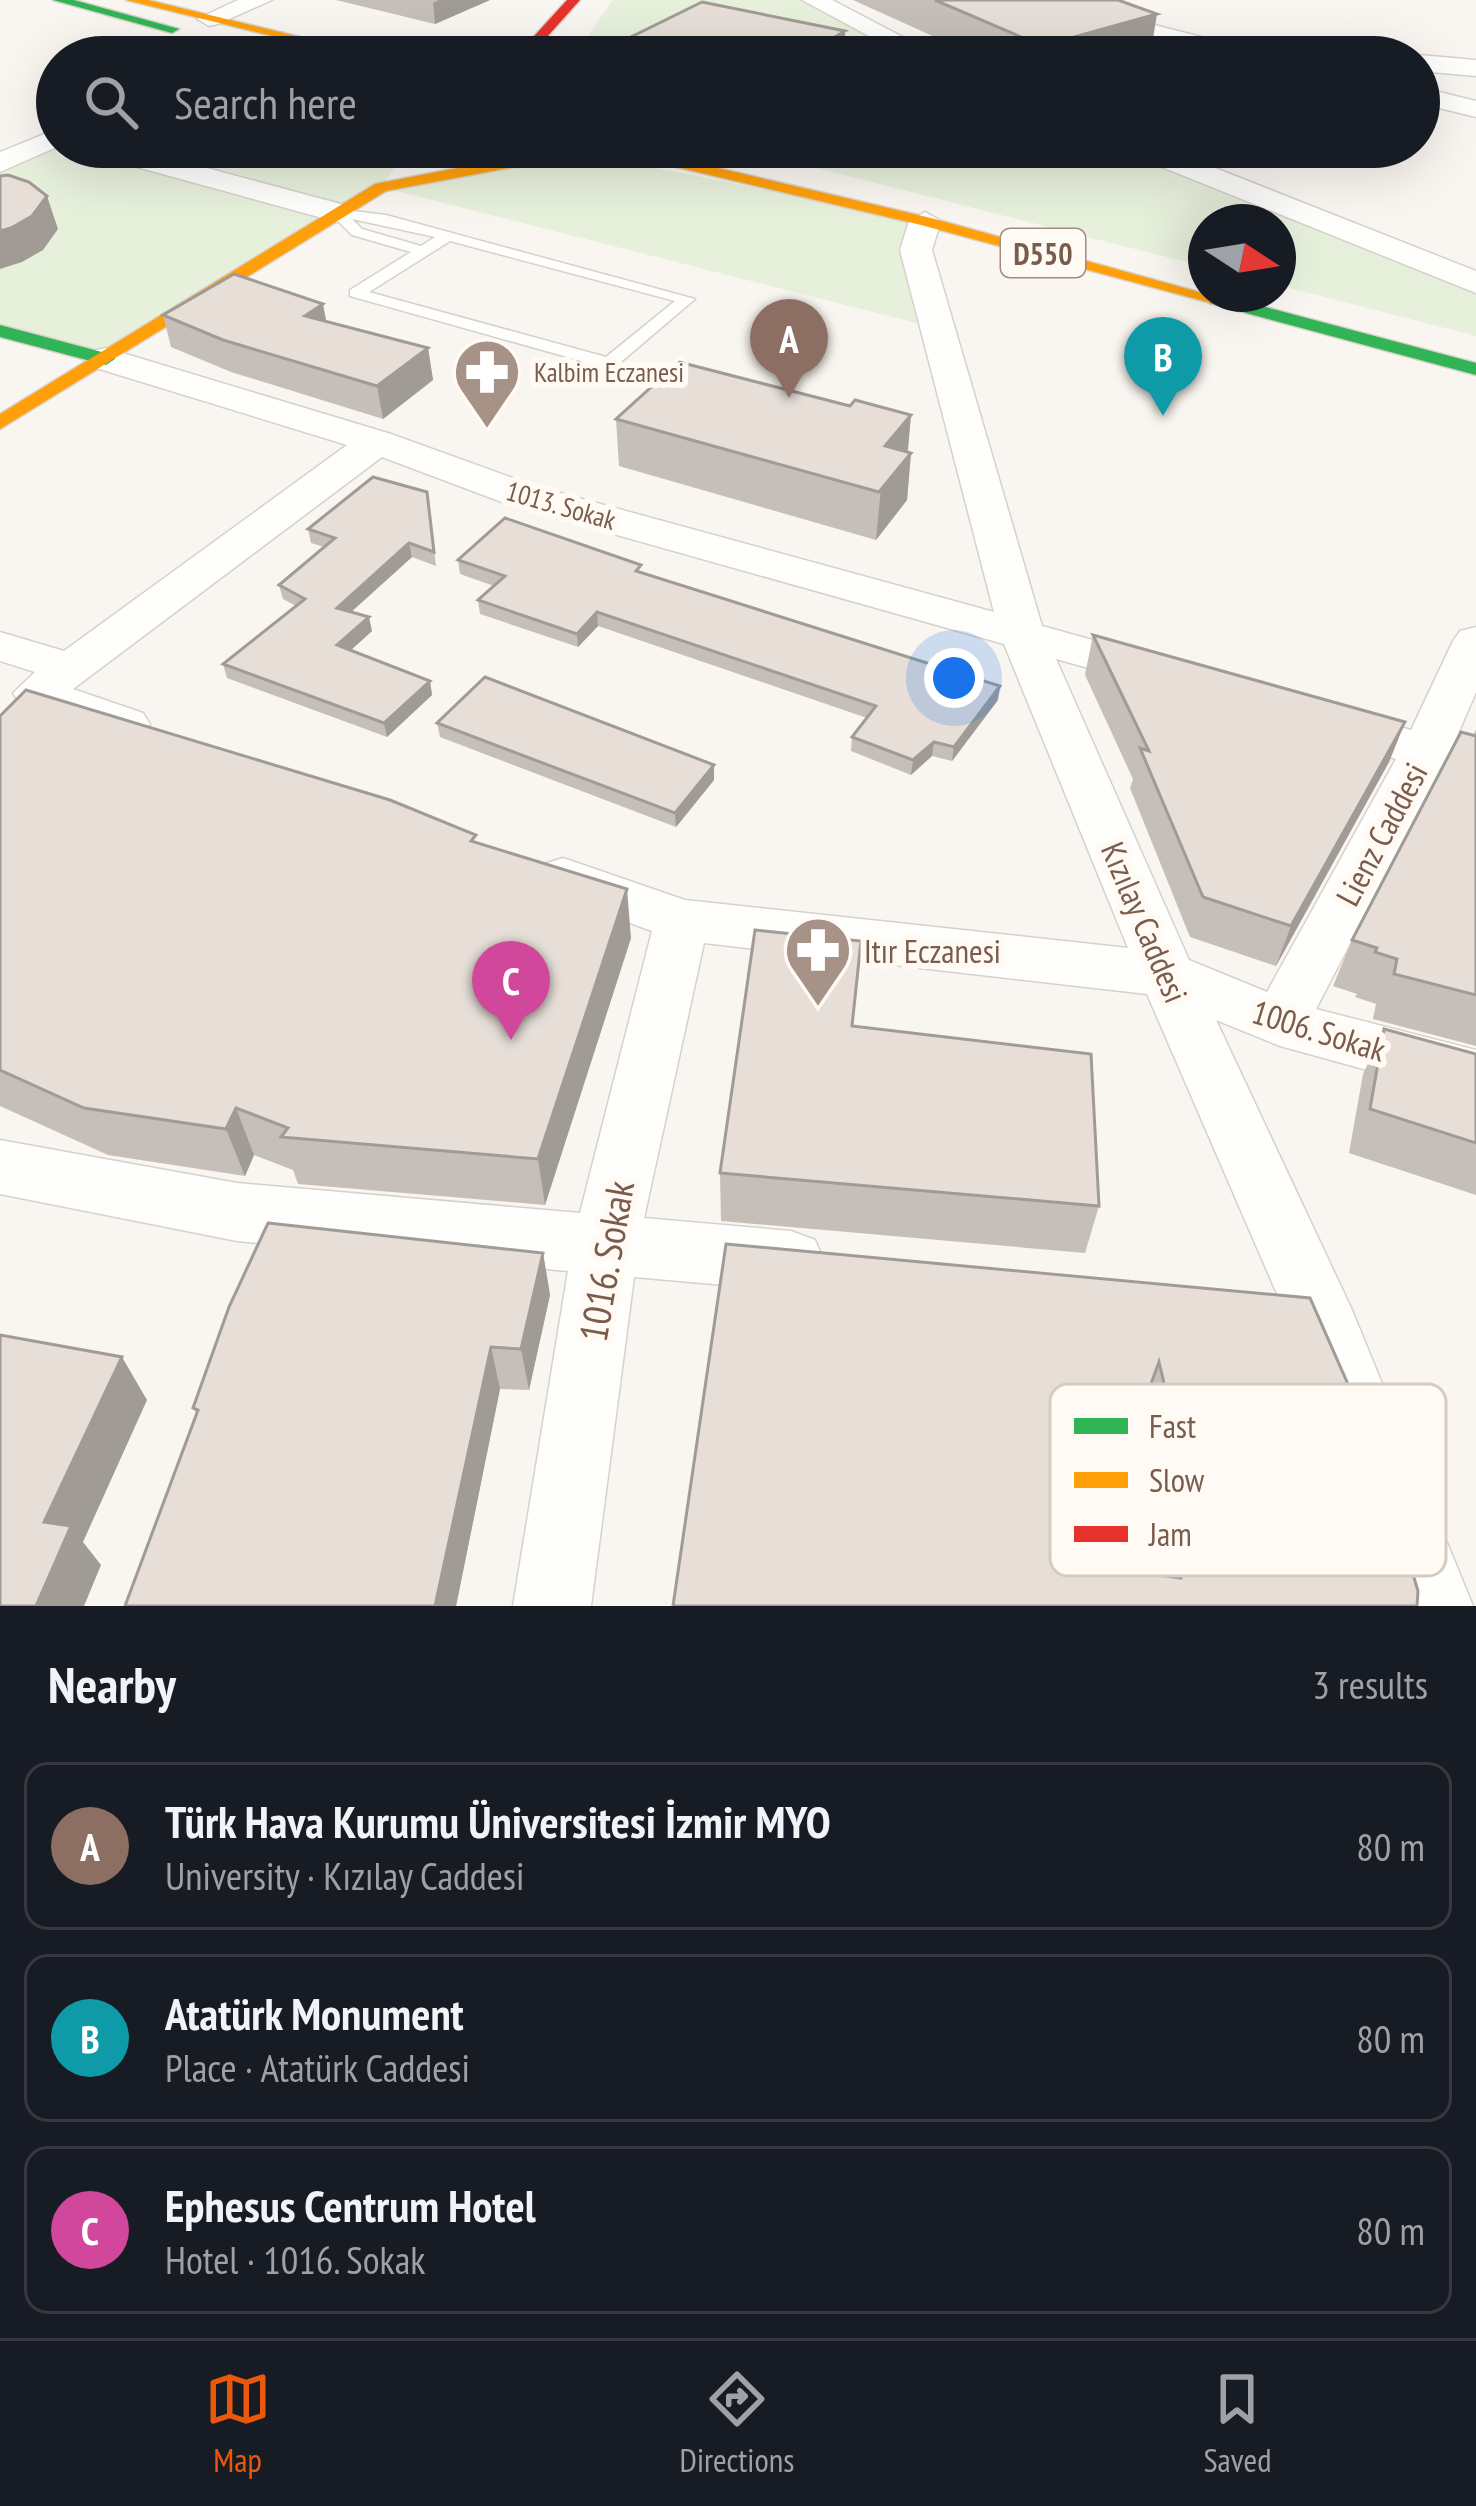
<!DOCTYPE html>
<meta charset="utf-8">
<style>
:root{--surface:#171b24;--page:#20242c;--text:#f1f3f6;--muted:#9ea1a6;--line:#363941;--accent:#ea580c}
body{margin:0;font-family:"PT Sans Narrow",sans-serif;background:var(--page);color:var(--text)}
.compass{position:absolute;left:1188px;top:204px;width:108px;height:108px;border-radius:50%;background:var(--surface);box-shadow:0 12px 48px #0002;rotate:102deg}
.you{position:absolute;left:954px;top:678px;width:42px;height:42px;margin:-30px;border:9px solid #fff;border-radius:50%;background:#1a73e8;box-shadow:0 0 0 18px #1a73e833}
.badge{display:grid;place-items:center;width:78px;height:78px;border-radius:50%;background:var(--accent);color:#fff;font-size:39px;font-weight:700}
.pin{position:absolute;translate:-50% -99px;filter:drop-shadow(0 3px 6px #0008)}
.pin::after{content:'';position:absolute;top:63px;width:42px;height:36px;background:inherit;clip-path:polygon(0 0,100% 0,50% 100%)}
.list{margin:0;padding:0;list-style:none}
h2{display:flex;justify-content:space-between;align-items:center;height:156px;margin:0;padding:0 48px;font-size:51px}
h2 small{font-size:39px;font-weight:400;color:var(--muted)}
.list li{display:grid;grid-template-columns:78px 1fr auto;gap:36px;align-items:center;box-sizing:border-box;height:168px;margin:0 24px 24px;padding:0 24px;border:3px solid var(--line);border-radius:24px}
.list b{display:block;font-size:45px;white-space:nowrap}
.list p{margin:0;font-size:39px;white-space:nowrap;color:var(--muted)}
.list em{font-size:39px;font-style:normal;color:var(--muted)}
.icon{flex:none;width:66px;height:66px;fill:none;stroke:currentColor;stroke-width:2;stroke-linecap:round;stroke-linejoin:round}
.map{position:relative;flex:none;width:1476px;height:1606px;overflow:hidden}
.search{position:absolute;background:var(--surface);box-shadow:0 12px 48px #0002;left:36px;right:36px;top:36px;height:132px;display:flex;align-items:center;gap:30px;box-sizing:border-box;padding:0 42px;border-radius:66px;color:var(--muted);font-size:45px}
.sheet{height:732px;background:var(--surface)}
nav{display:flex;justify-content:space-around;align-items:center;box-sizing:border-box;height:168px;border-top:3px solid var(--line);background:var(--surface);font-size:33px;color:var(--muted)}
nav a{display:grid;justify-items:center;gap:6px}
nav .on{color:var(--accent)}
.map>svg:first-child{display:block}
</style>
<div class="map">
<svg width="1476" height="1606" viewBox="0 0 1476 1606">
<rect width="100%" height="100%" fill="#f9f5f0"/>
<!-- green -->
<g fill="#e7f0db">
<polygon points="613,0 814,0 928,57 573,57"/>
<polygon points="57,147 410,147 382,185 600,157 925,221 940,329 381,187 106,359 0,331 0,163"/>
<polygon points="734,147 1137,147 1476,283 1476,336 1278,285 1278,222 1206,222 1206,267"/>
</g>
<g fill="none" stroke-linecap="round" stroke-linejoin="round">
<!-- lane casing -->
<g stroke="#d7d1cb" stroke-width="3">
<path id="lane" d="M337,209l49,6 309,84 -80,68h-12l-253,-71v-6l61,-38 -59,-17 -22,-22zM352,219l83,18 -14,9 -59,-17zM450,241l225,60 -69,56 -237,-65z"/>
</g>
<!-- street casing -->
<g stroke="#d7d1cb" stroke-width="3">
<g id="street">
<polygon points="238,0 272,0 218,24 209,26 197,19"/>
<polygon points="802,0 832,0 941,57 908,57"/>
<polygon points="1017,0 1057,0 1260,52 1264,57 1221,57 1021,5"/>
<polygon points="1419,55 1476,60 1476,76 1419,71 1419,57 1412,57"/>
<polygon points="1419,87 1476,101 1476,117 1419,103"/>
<polygon points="57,129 57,147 0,172 0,152"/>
<polygon points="82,147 129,147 348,206 352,213 337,222 86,153"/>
<polygon points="1123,147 1162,147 1476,271 1476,293 1127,153"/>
<polygon points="925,212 941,221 932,250 1042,626 1169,661 1176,671 1169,681 1153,686 1056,659 1189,960 1267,992 1396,759 1316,735 1309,724 1316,713 1333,708 1411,730 1453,641 1460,631 1476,627 1476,692 1454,743 1476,749 1476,783 1439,772 1316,1009 1476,1050 1476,1100 1280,1046 1216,1020 1352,1310 1473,1606 1395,1606 1284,1310 1147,994 704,943 644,1218 791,1231 815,1240 824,1261 815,1282 791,1291 634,1277 591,1606 513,1606 568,1271 237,1241 0,1194 0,1140 237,1183 580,1213 652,931 544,892 536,878 544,864 563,858 685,900 1128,948 1004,644 507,504 382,457 73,689 143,713 150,724 143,735 126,740 20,704 13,693 35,672 0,661 0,632 64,651 347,445 93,367 88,359 93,351 106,348 391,434 535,486 994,612 900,250 909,221"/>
</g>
</g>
<!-- fast casing -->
<g stroke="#d9d2cb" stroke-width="3">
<g id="fast">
<polygon points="53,0 74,0 179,29 172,33"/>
<polygon points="1216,294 1476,363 1476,375 1209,303 1209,295"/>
<polygon points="0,325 113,355 115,359 106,365 0,337"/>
</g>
</g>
<!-- slow casing -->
<g stroke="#d9d2cb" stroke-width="3">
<g id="slow">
<polygon points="126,0 148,0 382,57 358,57"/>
<polygon points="600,147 628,147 931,218 1224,299 1215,304 921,225 655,162 514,167 386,191 0,429 0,414 375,184 514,157 623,155"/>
</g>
</g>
<!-- jam casing -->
<g stroke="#d9d2cb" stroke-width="3">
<polygon id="jam" points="567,0 580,0 529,57 515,57"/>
</g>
<!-- lane -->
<use href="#lane" fill="#fefefd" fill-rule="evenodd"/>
<!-- street -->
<use href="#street" fill="#fefefd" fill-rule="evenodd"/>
<!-- fast -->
<use href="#fast" fill="#30b455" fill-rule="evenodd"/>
<!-- slow -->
<use href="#slow" fill="#ff9f0a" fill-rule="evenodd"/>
<!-- jam -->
<use href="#jam" fill="#e5322d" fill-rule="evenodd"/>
</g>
<!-- wall -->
<g fill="#c6bfb9" fill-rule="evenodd">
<polygon points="336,0 490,0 435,24"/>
<polygon points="853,0 1118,0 1151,51 1128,57 979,57"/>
<polygon points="845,31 844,57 632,57 631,37"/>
<polygon points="163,315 327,322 428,348 433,380 383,419 231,372 171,347"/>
<polygon points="850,406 911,415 908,452 911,453 907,500 876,540 619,466 616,419"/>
<polygon points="427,492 436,566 412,557 351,612 372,631 351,650 430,681 432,695 387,737 227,678 223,664 296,606 283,599 279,585 324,547 311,543 308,529"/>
<polygon points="458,560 641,573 998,700 952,761 932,756 911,775 851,751 852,737 867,718 598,626 578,647 480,614 478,600 494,586 460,574"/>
<polygon points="1093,635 1405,722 1389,762 1276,966 1190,937 1130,788 1133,779 1085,675"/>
<polygon points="0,716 477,843 631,938 545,1205 298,1184 293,1170 254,1155 245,1176 108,1155 0,1106"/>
<polygon points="437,723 714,765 714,780 676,827 440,737"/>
<polygon points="1476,730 1476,1046 1373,1019 1376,1004 1355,997 1357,994 1333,986 1352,940"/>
<polygon points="853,1026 1099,1206 1085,1253 721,1221 720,1173"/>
<polygon points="1384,1029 1476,1053 1476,1195 1349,1153 1363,1074"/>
<path d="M726,1244l584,54 107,308h-744zM1142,1409l32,145 -4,22 -86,-11z"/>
<polygon points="543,1253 550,1295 529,1390 500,1389 456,1606 125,1606 197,1414 193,1408"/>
</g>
<!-- shaded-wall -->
<g fill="#a19b96">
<polygon points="439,0 490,0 435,24 433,3"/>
<polygon points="1157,14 1151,51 1128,57 1041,57 1042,46"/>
<polygon points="845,31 844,57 801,57"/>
<polygon points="47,196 58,229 43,250 22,262 0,269 0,231"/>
<polygon points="323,304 329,336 305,316"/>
<polygon points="428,348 433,380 383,419 377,386"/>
<polygon points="911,415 907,457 911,453 907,500 876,540 885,446"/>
<polygon points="409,543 412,557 340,622 337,608"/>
<polygon points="597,612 598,626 578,647 577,634"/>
<polygon points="369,617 372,631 341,659 337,645"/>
<polygon points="430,681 432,695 387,737 384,723"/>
<polygon points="1000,686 998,700 952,761 954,747"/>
<polygon points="1405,722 1389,762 1276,966 1291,926"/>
<polygon points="934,742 932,756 911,775 913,760"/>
<polygon points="714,765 714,780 676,827 675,813"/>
<polygon points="627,889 631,938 545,1205 538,1159"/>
<polygon points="236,1108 254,1155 245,1176 226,1129"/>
<polygon points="543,1253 550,1295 529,1390 521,1349"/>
<polygon points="491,1347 500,1389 456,1606 435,1606"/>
<polygon points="122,1357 147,1400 83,1542 101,1565 84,1606 36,1606 44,1522"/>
</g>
<!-- building -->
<g fill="#e6ded7" stroke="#a19b96" stroke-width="3" fill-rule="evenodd">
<polygon points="935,0 1118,0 1157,14 1042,46"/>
<polygon points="702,2 845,31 801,57 721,57 631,37"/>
<polygon points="248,49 249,57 207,57 207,52"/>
<polygon points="8,175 29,182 47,196 32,216 11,228 0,231 0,176"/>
<polygon points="234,274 323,304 305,316 428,348 377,386 223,340 163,315"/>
<polygon points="679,362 850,406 855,400 911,415 885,446 911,453 879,492 616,419"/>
<polygon points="373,477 427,492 434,552 409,543 337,608 369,617 337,645 430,681 384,723 223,664 305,599 279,585 335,538 308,529"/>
<polygon points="505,518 641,565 636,571 1000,686 954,747 934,742 913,760 852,737 876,706 597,612 577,634 478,600 505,576 458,560"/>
<polygon points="1093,635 1405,722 1291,926 1203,897 1140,748 1149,751"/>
<polygon points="485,677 714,765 675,813 437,723"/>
<polygon points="26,690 390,800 476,835 471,841 627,889 538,1159 281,1137 288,1128 236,1108 226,1129 84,1108 0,1070 0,716"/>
<polygon points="1461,732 1476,736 1476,995 1394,974 1397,959 1375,952 1377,948 1352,940"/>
<polygon points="755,930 861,941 852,1026 1091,1054 1099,1206 720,1173"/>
<polygon points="1384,1029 1476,1054 1476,1143 1370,1109"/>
<polygon points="268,1223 543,1253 521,1349 491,1347 435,1606 125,1606 198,1410 193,1408 229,1307"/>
<path d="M726,1244l584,54 63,143 45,150 -1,15h-744zM1159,1362l36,151 -14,65 -97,-13z"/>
<polygon points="0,1335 122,1357 44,1522 71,1526 36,1606 0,1606"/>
</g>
<!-- icons -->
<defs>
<g id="pharmacy-pin" transform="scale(3.45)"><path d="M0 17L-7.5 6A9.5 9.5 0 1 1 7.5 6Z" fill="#a69286" stroke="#fffaf3"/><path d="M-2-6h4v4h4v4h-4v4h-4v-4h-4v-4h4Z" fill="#fff"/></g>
</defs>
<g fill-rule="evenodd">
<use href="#pharmacy-pin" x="487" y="372"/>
<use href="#pharmacy-pin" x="818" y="950"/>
</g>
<g text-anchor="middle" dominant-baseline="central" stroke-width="12" stroke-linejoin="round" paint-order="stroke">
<!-- far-poi labels -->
<g font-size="27" fill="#7a5c4d" stroke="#fffaf3" text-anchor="start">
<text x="534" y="372">Kalbim Eczanesi</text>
</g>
<!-- far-street labels -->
<g font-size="27" fill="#7a5c4d" stroke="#fffaf3">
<text transform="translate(561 505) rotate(16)">1013. Sokak</text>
</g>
<!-- shield labels -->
<rect fill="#fffaf3" stroke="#a28b7f" stroke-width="3" x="1001" y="229" width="84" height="48" rx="9"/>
<g font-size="30" font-weight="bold" fill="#7a5c4d">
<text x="1043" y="253">D550</text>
</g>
<!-- street labels -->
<g font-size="33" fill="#7a5c4d" stroke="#fffaf3">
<text transform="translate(1381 834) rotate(-62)">Lienz Caddesi</text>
<text transform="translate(1145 922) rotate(67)">Kızılay Caddesi</text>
<text transform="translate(1319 1030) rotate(17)">1006. Sokak</text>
</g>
<!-- poi labels -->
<g font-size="33" fill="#7a5c4d" stroke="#fffaf3" text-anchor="start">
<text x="864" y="950">Itır Eczanesi</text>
</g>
<!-- near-street labels -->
<g font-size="39" fill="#7a5c4d" stroke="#fffaf3">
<text transform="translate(606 1261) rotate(-80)">1016. Sokak</text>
</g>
</g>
<!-- legend -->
<rect x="1050" y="1384" width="396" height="192" rx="18" fill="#fffaf3" stroke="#d7cbc1" stroke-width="3"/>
<rect x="1074" y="1418" width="54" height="16" fill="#30b455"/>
<rect x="1074" y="1472" width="54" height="16" fill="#ff9f0a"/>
<rect x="1074" y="1526" width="54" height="16" fill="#e5322d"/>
<g font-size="33" fill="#7a5c4d">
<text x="1149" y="1438">Fast</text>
<text x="1149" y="1492">Slow</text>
<text x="1149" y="1546">Jam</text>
</g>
</svg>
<svg class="compass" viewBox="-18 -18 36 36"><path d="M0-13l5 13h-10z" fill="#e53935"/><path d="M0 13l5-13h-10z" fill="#9ea1a6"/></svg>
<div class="you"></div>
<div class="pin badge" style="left:789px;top:398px;background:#8d6e63">A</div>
<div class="pin badge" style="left:1163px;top:416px;background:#0f9aa8">B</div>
<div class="pin badge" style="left:511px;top:1040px;background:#d1479c">C</div>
<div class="search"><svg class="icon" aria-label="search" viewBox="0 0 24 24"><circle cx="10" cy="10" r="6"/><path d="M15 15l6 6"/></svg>Search here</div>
</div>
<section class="sheet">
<h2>Nearby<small>3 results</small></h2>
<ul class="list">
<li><span class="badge" style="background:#8d6e63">A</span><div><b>Türk Hava Kurumu Üniversitesi İzmir MYO</b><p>University · Kızılay Caddesi</p></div><em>80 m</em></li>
<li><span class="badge" style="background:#0f9aa8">B</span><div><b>Atatürk Monument</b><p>Place · Atatürk Caddesi</p></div><em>80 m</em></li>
<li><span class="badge" style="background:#d1479c">C</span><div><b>Ephesus Centrum Hotel</b><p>Hotel · 1016. Sokak</p></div><em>80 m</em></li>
</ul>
</section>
<nav>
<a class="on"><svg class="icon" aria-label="map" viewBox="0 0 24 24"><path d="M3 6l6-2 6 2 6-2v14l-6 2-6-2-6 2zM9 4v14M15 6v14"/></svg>Map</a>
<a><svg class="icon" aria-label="directions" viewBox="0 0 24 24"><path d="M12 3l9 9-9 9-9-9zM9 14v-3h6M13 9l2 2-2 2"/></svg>Directions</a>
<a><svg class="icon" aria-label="saved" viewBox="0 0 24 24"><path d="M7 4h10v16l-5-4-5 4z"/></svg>Saved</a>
</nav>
